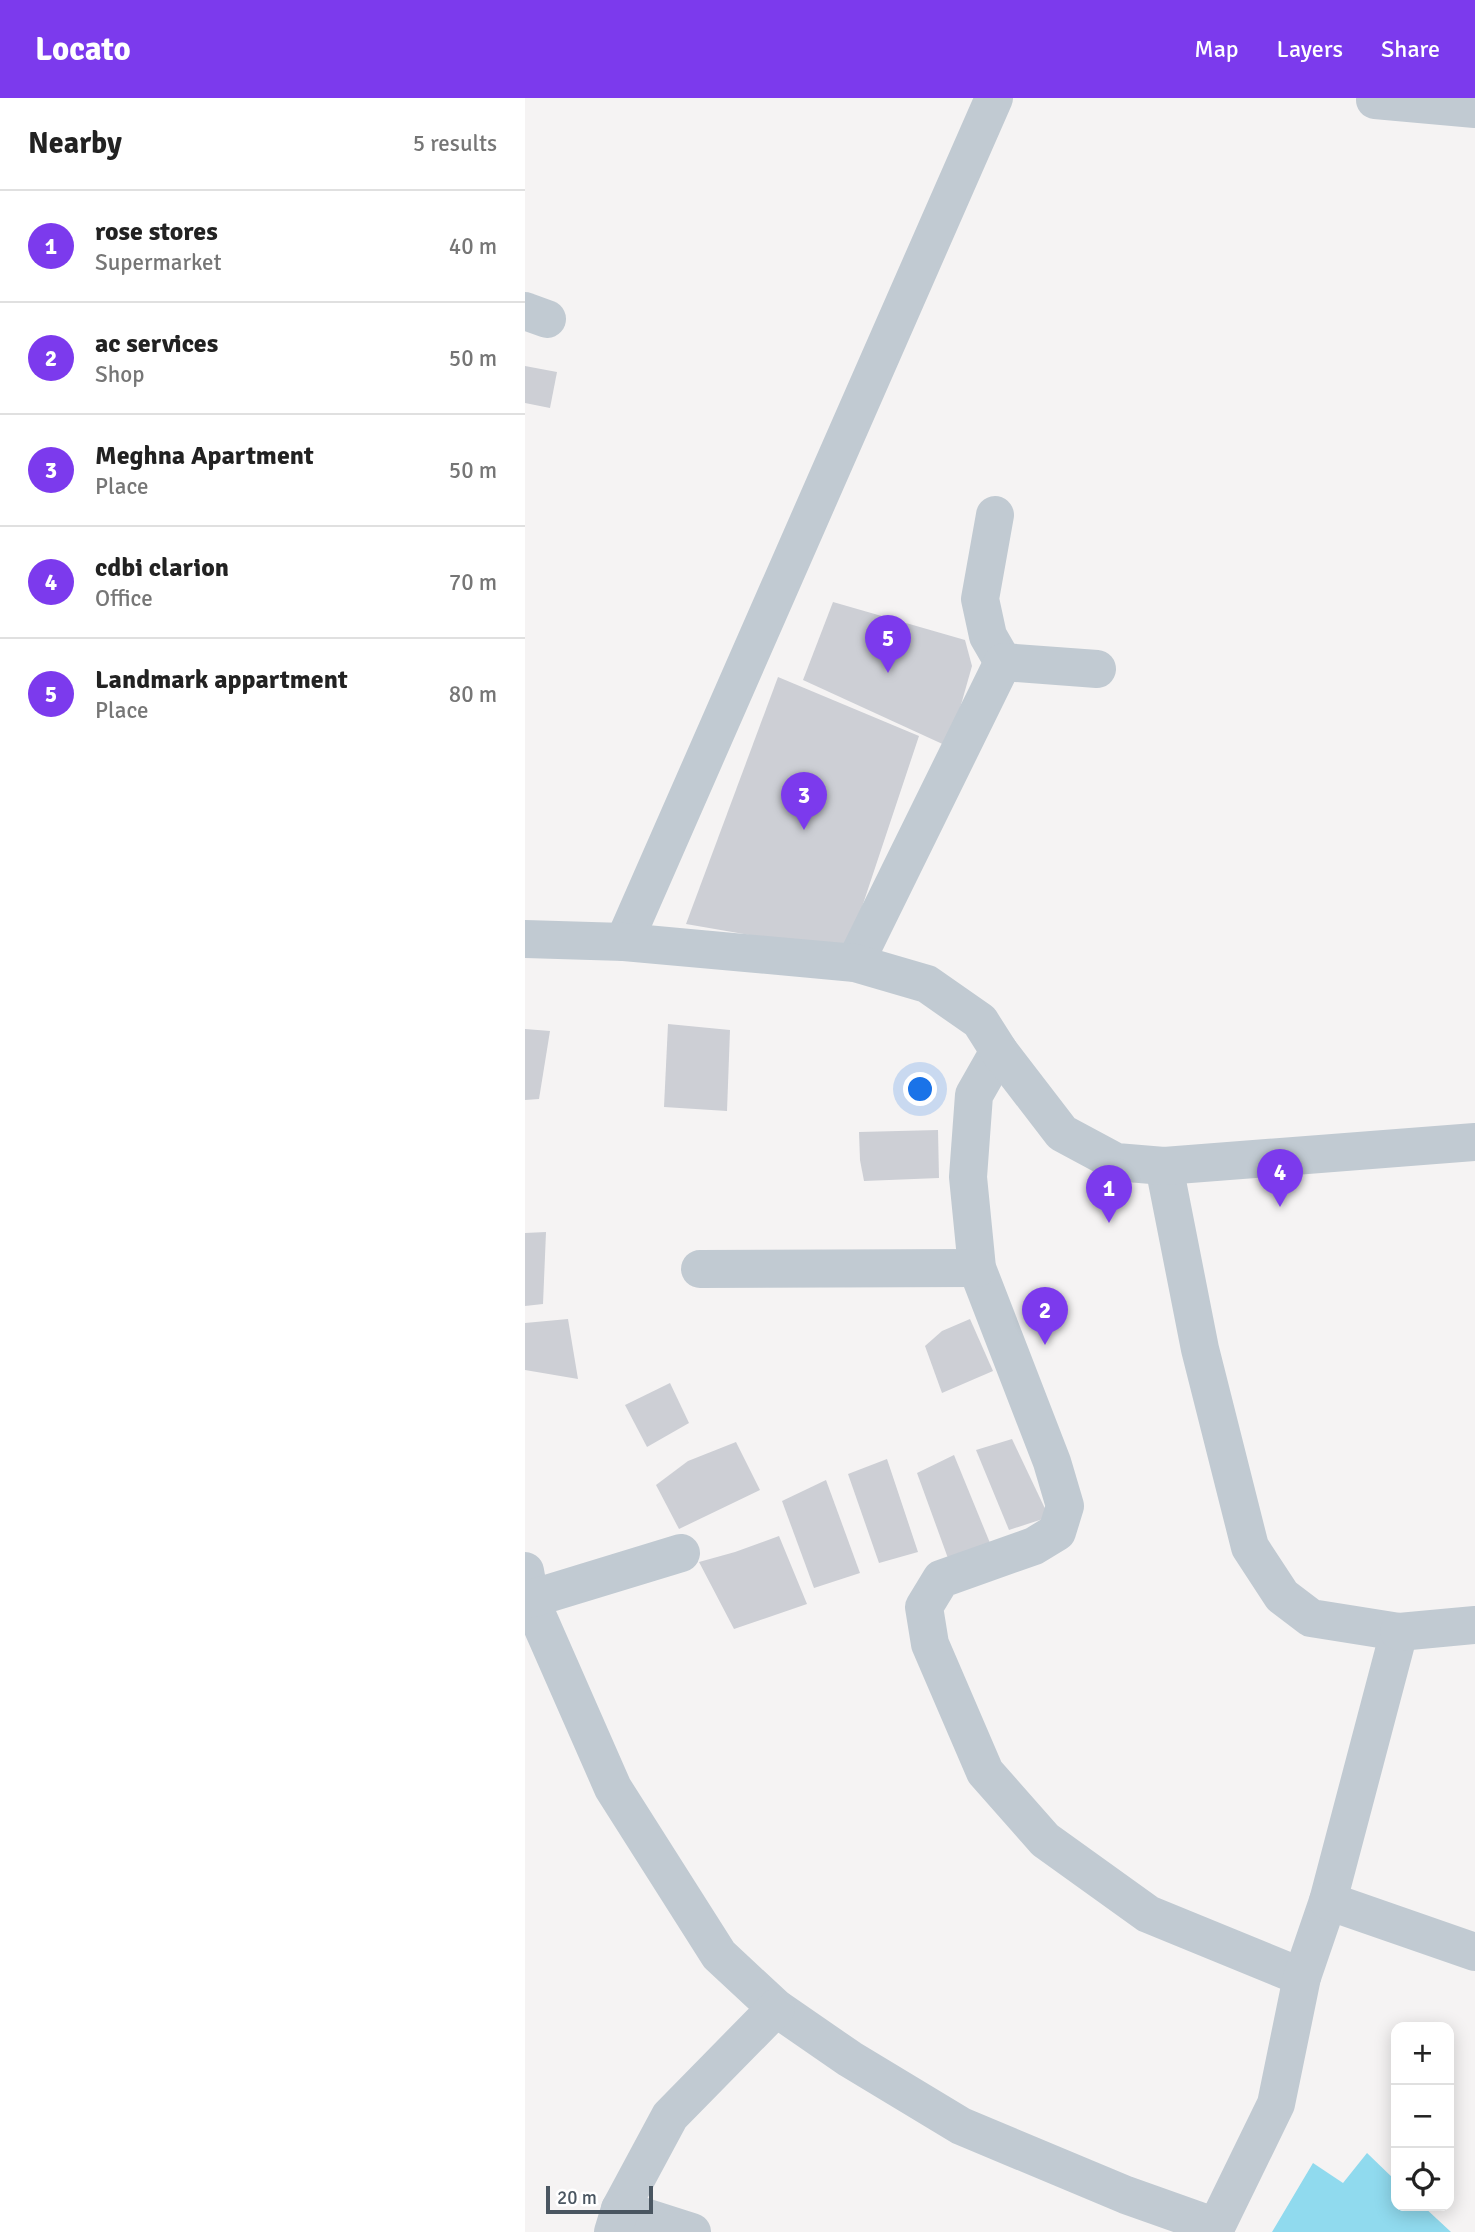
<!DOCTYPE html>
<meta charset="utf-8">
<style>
:root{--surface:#fff;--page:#f2f2f2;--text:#222;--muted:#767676;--line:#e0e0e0;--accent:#7c3aed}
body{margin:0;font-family:Signika,sans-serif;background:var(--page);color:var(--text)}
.controls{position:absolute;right:21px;bottom:21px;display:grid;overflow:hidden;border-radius:14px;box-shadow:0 4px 18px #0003}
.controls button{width:63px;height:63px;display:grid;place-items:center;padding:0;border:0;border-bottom:2px solid var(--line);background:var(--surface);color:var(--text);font:35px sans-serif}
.scale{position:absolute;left:21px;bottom:18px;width:107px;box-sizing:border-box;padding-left:7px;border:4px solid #4a5661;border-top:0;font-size:19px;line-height:24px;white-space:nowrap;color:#4a5661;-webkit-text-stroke:5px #fff;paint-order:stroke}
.you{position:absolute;left:396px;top:992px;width:24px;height:24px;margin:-18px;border:5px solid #fff;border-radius:50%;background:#1a73e8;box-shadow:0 0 0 10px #1a73e833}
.badge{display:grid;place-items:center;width:46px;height:46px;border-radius:50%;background:var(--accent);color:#fff;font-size:23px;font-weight:700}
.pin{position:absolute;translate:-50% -58px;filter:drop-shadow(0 2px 4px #0008)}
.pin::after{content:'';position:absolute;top:37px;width:24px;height:21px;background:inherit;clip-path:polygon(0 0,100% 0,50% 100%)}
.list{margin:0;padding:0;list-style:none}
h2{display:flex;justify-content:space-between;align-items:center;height:91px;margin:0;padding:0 28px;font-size:30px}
h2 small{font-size:23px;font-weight:400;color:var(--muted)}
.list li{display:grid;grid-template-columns:46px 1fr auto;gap:21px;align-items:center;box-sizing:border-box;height:112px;padding:0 28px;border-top:2px solid var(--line)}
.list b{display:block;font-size:26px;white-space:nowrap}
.list p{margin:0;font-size:23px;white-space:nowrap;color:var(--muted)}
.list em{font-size:23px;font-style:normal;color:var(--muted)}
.icon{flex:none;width:38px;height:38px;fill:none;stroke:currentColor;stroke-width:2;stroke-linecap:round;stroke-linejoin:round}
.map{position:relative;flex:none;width:950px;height:2134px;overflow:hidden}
header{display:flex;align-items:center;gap:42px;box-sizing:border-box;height:98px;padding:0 35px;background:var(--accent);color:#fff}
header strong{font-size:33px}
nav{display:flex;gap:38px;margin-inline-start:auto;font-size:24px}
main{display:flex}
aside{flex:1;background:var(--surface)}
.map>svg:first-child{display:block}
</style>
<header>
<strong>Locato</strong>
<nav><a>Map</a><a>Layers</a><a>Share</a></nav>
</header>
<main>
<aside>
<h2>Nearby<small>5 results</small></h2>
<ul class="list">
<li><span class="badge">1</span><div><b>rose stores</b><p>Supermarket</p></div><em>40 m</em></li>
<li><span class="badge">2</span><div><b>ac services</b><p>Shop</p></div><em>50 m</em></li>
<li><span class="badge">3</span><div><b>Meghna Apartment</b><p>Place</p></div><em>50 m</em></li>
<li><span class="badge">4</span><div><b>cdbi clarion</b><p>Office</p></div><em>70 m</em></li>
<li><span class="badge">5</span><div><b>Landmark appartment</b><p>Place</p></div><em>80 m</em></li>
</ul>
</aside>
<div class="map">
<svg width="950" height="2134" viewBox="0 0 950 2134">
<rect width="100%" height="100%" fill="#f5f3f3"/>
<!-- water -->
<polygon fill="#90daee" points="842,2055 871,2083 871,2108 898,2108 926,2134 747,2134 788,2065 818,2085"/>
<!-- building -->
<g fill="#cdcfd5">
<polygon points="0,268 32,274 25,310 0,305"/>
<polygon points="308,504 440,542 447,568 424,649 278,582"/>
<polygon points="253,579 394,638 322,854 161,826"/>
<polygon points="143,926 205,932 202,1013 139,1009"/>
<polygon points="0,931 25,933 14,1001 0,1002"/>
<polygon points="413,1032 414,1080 339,1083 335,1062 334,1034"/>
<polygon points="21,1134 18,1206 0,1208 0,1135"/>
<polygon points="43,1221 53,1281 0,1272 0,1225"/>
<polygon points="445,1221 468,1273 417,1295 400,1248 417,1233"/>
<polygon points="145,1285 164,1325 122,1349 100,1307"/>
<polygon points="487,1341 524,1419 484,1432 451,1352"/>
<polygon points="211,1344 235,1392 154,1431 131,1387 163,1363"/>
<polygon points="429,1357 465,1445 424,1463 392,1375"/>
<polygon points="362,1361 393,1454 354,1465 323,1376"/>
<polygon points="301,1382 335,1475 289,1490 257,1403"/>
<polygon points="254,1438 282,1506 209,1531 174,1464 210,1454"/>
</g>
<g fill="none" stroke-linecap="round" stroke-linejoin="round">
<!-- minor -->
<g stroke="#c1cad2" stroke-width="38">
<polyline points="850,2 950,11"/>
<polyline points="0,213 22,221"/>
<polyline points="470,417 455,501 463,538 478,564"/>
<polyline points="99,844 469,0"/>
<polyline points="330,865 478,564 572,571"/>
<polyline points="474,953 449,997 443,1079 452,1170 527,1364 540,1408 532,1434 509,1448 416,1481 399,1509 405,1546 460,1674 520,1742 623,1816 777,1879"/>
<polyline points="175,1171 452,1170"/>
<polyline points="0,1473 5,1501 88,1690 194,1857 251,1910 325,1961 436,2028 601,2097 691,2129 751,2006 777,1879 803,1803 874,1534 786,1520 757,1498 725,1449 675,1251 639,1068"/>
<polyline points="5,1501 156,1455"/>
<polyline points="874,1534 950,1527"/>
<polyline points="803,1803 950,1854"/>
<polyline points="95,2111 167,2134"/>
<polyline points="88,2134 95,2111 145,2018 251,1910"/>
</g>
<!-- tertiary -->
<polyline stroke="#c1cad2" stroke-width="38" points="0,841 99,844 330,865 402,886 455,923 474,953 537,1035 591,1064 639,1068 950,1044"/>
</g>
</svg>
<div class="controls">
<button>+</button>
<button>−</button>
<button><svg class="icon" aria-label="locate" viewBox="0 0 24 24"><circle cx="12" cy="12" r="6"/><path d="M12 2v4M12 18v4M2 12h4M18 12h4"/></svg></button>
</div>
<div class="scale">20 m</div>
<div class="you"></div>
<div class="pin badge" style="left:584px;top:1125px">1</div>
<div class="pin badge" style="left:520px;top:1247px">2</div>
<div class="pin badge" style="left:279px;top:732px">3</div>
<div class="pin badge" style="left:755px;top:1109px">4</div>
<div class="pin badge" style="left:363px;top:575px">5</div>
</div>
</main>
